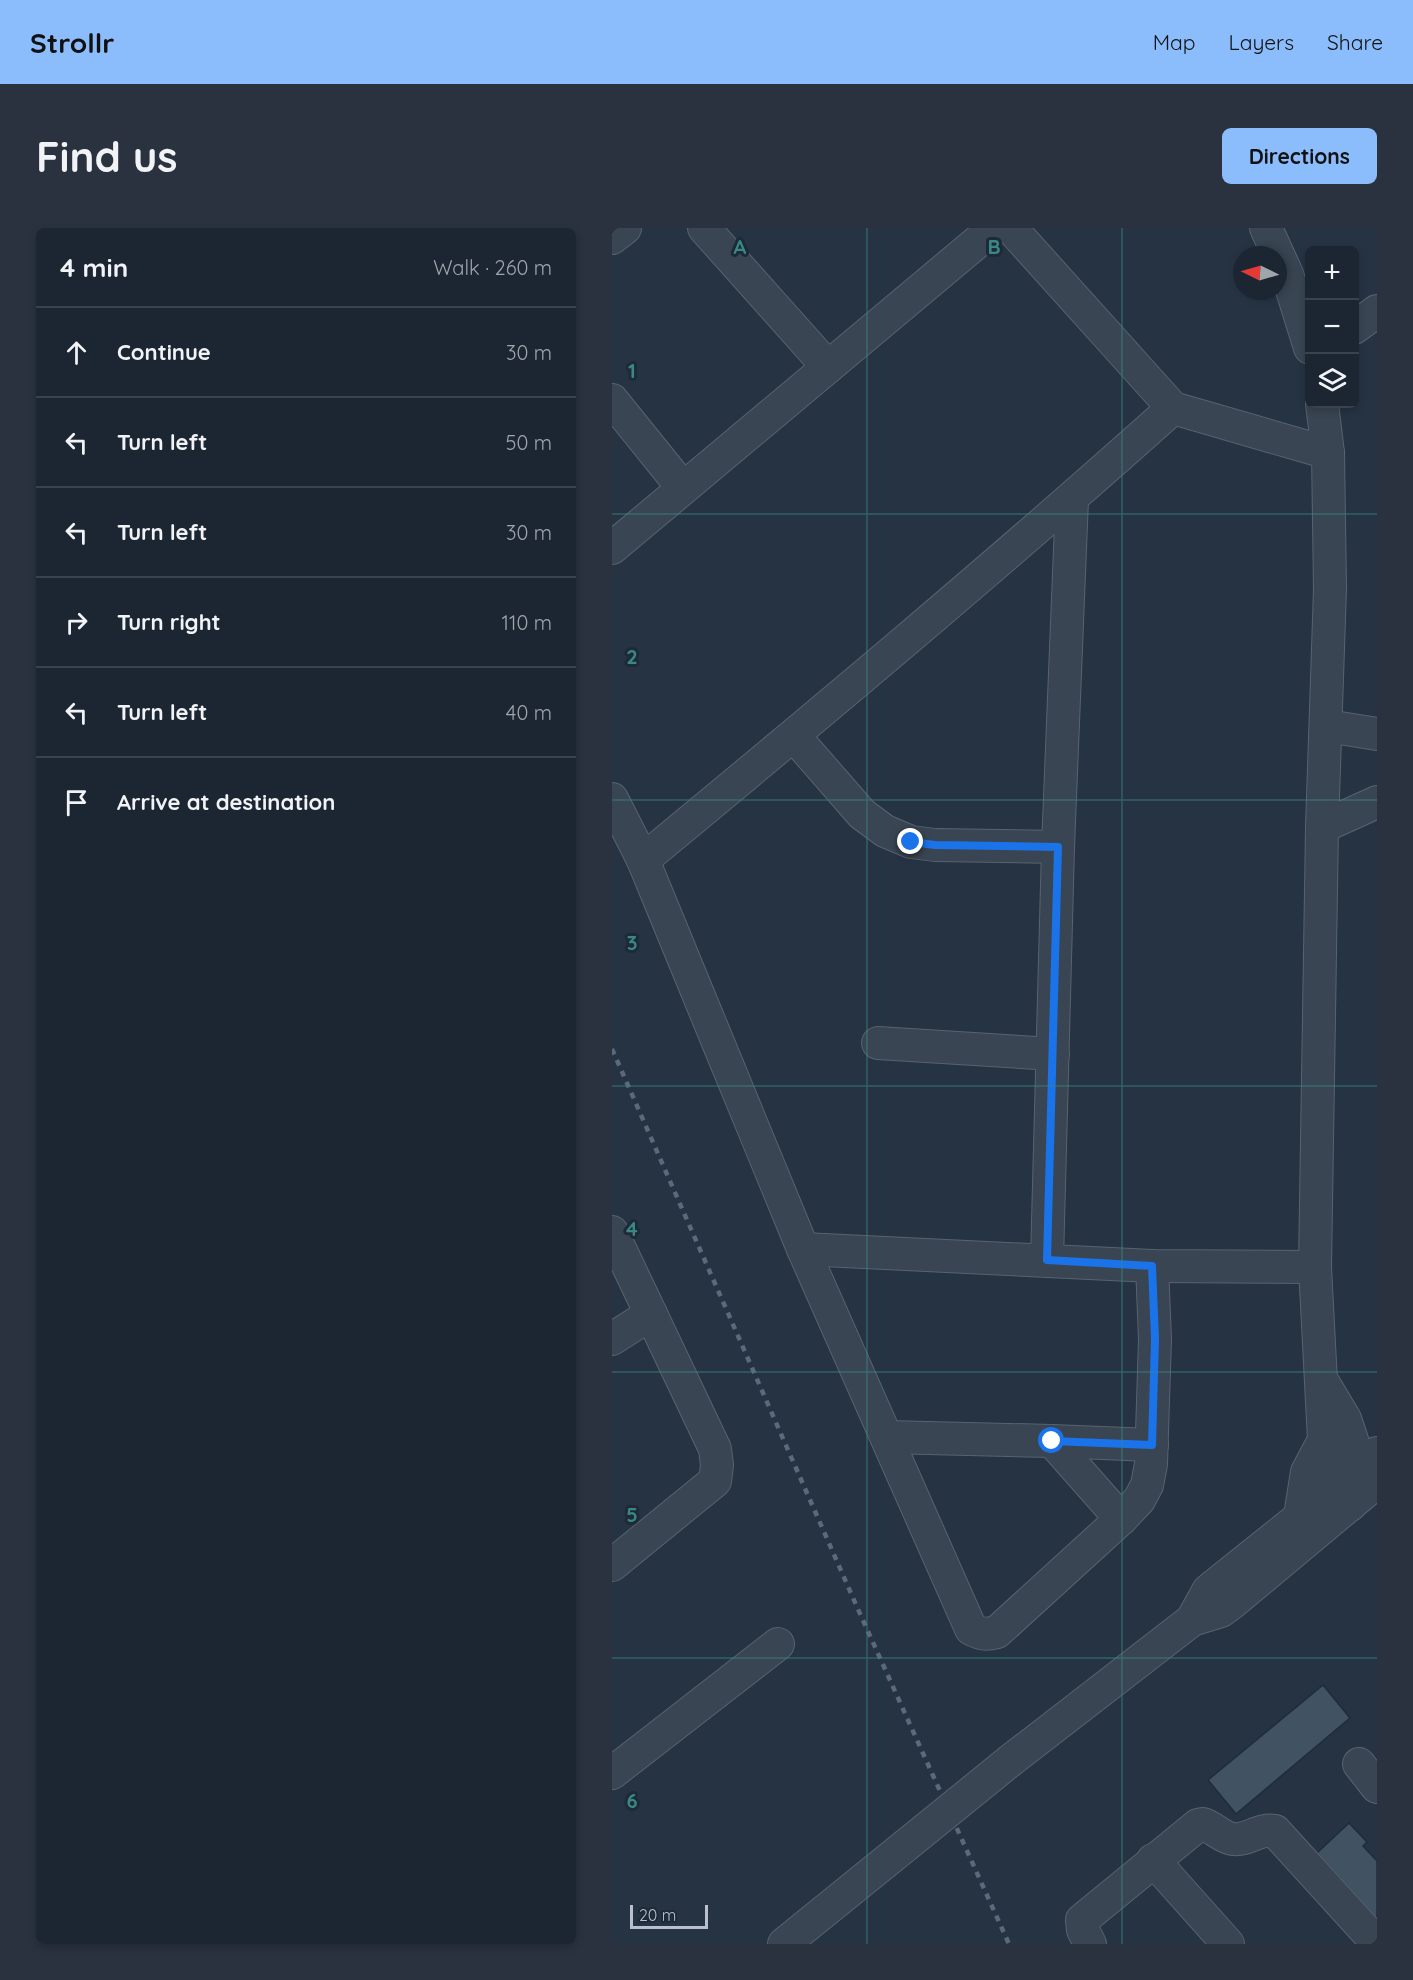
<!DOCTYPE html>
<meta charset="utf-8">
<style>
:root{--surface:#1c2632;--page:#29323e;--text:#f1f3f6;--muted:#a0a5ac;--line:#3a434d;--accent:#8bbdfd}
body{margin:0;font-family:Quicksand,sans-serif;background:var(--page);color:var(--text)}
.controls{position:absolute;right:18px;top:18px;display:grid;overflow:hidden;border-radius:9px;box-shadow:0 3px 9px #0003}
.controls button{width:54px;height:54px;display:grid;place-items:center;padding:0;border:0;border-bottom:2px solid var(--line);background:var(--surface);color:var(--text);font:30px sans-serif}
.compass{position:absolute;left:621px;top:18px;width:54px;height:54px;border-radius:50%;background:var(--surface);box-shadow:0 3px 9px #0003;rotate:275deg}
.scale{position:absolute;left:18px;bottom:15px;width:78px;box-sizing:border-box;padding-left:6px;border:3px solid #b7c0cc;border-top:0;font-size:16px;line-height:21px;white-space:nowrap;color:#b7c0cc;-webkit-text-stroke:4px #1e2a38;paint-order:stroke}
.stop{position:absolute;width:18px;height:18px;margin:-14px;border:4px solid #1a73e8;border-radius:50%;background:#fff}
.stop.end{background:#1a73e8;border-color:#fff;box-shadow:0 2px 6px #0008}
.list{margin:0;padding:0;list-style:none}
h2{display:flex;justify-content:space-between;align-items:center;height:78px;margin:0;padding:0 24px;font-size:26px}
h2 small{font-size:20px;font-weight:400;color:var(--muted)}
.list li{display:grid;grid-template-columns:39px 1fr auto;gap:18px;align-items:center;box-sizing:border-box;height:90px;padding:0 24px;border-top:2px solid var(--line)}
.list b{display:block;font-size:22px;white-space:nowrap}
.list em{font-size:20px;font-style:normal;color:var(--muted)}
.icon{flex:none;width:33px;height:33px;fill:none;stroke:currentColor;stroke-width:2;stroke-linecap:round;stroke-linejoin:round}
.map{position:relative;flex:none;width:765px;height:1716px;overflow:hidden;border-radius:9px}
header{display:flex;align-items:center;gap:36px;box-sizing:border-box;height:84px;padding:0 30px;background:var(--accent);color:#111}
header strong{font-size:28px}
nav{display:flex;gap:33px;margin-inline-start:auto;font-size:21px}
.intro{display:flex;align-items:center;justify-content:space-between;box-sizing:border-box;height:144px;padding:0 36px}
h1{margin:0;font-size:42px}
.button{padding:15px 27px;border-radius:9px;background:var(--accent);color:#111;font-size:21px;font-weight:700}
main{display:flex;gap:36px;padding:0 36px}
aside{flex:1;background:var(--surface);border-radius:9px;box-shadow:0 3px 9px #0003}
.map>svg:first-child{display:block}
</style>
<header>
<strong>Strollr</strong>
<nav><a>Map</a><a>Layers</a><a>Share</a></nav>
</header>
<div class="intro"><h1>Find us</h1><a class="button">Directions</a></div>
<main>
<aside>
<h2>4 min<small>Walk · 260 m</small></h2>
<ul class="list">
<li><svg class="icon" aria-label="ahead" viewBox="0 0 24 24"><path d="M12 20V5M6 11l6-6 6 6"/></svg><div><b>Continue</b></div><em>30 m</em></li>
<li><svg class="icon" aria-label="left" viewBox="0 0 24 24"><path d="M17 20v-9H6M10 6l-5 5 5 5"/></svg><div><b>Turn left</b></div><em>50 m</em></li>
<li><svg class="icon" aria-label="left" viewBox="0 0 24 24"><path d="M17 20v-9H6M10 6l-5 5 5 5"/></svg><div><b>Turn left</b></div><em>30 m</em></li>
<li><svg class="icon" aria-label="right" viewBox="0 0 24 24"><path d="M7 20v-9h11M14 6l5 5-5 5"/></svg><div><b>Turn right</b></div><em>110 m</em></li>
<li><svg class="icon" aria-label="left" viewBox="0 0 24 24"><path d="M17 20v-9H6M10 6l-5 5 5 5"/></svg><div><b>Turn left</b></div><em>40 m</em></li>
<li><svg class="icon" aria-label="arrive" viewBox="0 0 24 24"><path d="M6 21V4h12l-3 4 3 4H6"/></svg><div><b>Arrive at destination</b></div></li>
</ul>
</aside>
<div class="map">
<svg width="765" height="1716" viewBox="0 0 765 1716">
<rect width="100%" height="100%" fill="#253343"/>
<!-- building -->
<g fill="#415262" stroke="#202c3a" stroke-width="1.5">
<polygon points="711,1457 738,1490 624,1586 596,1552"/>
<polygon points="737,1595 755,1614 751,1618 765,1633 765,1691 705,1625"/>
</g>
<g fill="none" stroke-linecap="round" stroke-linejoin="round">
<!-- minor casing -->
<g stroke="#586370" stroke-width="34">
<g id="minor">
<polyline points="92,0 216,139"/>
<polyline points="399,0 561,180 716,225"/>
<polyline points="654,0 675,46 698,120"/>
<polyline points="0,10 13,0"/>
<polyline points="742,100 765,83"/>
<polyline points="0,172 71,260"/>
<polyline points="710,176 716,225 718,361 710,599 703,1039 712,1212 728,1257 738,1277"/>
<polyline points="0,320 382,0"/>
<polyline points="715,498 765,506"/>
<polyline points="182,508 250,586 273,603 299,614 323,617 446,619"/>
<path d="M0,571l31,61 160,389 168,380c9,5 15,6 26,3l124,-113 18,-19 8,-15 4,-21 4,-125 -3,-73"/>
<polyline points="710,599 765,574"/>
<path d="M31,632c179,-148 357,-297 530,-452"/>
<polyline points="266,815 441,826"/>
<polyline points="0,1004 103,1221 105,1237 103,1253 0,1337"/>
<polyline points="191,1021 540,1038 703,1039"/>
<polyline points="435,1032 446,619 460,271"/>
<polyline points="0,1111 39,1086"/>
<polyline points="712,1156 733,1191 749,1239 760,1253"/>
<polyline points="275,1209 440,1213 540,1217"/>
<polyline points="440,1213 509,1291"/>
<polyline points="688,1288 695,1244 712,1212"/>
<polyline points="580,1392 596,1363 603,1357 728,1257 765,1225"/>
<polyline points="399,1532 580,1392 609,1383 620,1375 765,1254"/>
<polyline points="747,1536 765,1559"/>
<polyline points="0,1545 166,1416"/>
<polyline points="541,1632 616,1716"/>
<polyline points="172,1716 293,1618"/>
<path d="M478,1716l-7,-14 -1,-10 116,-95 5,-1c10,3 20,14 30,15 15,2 26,-11 42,-8l102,112"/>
</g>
</g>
<!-- minor -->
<use href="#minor" stroke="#394552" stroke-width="32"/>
<!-- rail -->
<polyline stroke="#5b697a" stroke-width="4.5" stroke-dasharray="6 6" stroke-linecap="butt" points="0,821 245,1379 397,1716"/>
<!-- minor-bridge casing -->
<g stroke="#586370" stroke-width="34" stroke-linecap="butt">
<polyline id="minor-bridge" points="293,1618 399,1532"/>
</g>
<!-- minor-bridge -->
<use href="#minor-bridge" stroke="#394552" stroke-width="32"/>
</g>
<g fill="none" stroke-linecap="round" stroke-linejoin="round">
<!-- route -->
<polyline stroke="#1a73e8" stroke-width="8" points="299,614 323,617 446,619 435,1032 540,1038 543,1111 540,1217 440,1213"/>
</g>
<!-- grid -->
<path fill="none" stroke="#398886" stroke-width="1.5" stroke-opacity="0.55" d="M255,0v1716M510,0v1716M0,286h765M0,572h765M0,858h765M0,1144h765M0,1430h765"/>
<g font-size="20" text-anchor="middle" font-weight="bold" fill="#398886" stroke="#1e2a38" stroke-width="6" stroke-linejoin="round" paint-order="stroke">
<text x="128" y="26">A</text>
<text x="382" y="26">B</text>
<text x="20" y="150">1</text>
<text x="20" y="436">2</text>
<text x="20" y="722">3</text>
<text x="20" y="1008">4</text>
<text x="20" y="1294">5</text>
<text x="20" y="1580">6</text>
</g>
</svg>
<div class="controls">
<button>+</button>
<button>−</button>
<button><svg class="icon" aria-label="layers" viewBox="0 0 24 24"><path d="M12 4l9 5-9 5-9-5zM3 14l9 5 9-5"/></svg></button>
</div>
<svg class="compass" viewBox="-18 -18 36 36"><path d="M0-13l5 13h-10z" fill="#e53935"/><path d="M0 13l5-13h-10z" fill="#a0a5ac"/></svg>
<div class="scale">20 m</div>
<div class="stop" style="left:440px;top:1213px"></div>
<div class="stop end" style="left:299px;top:614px"></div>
</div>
</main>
